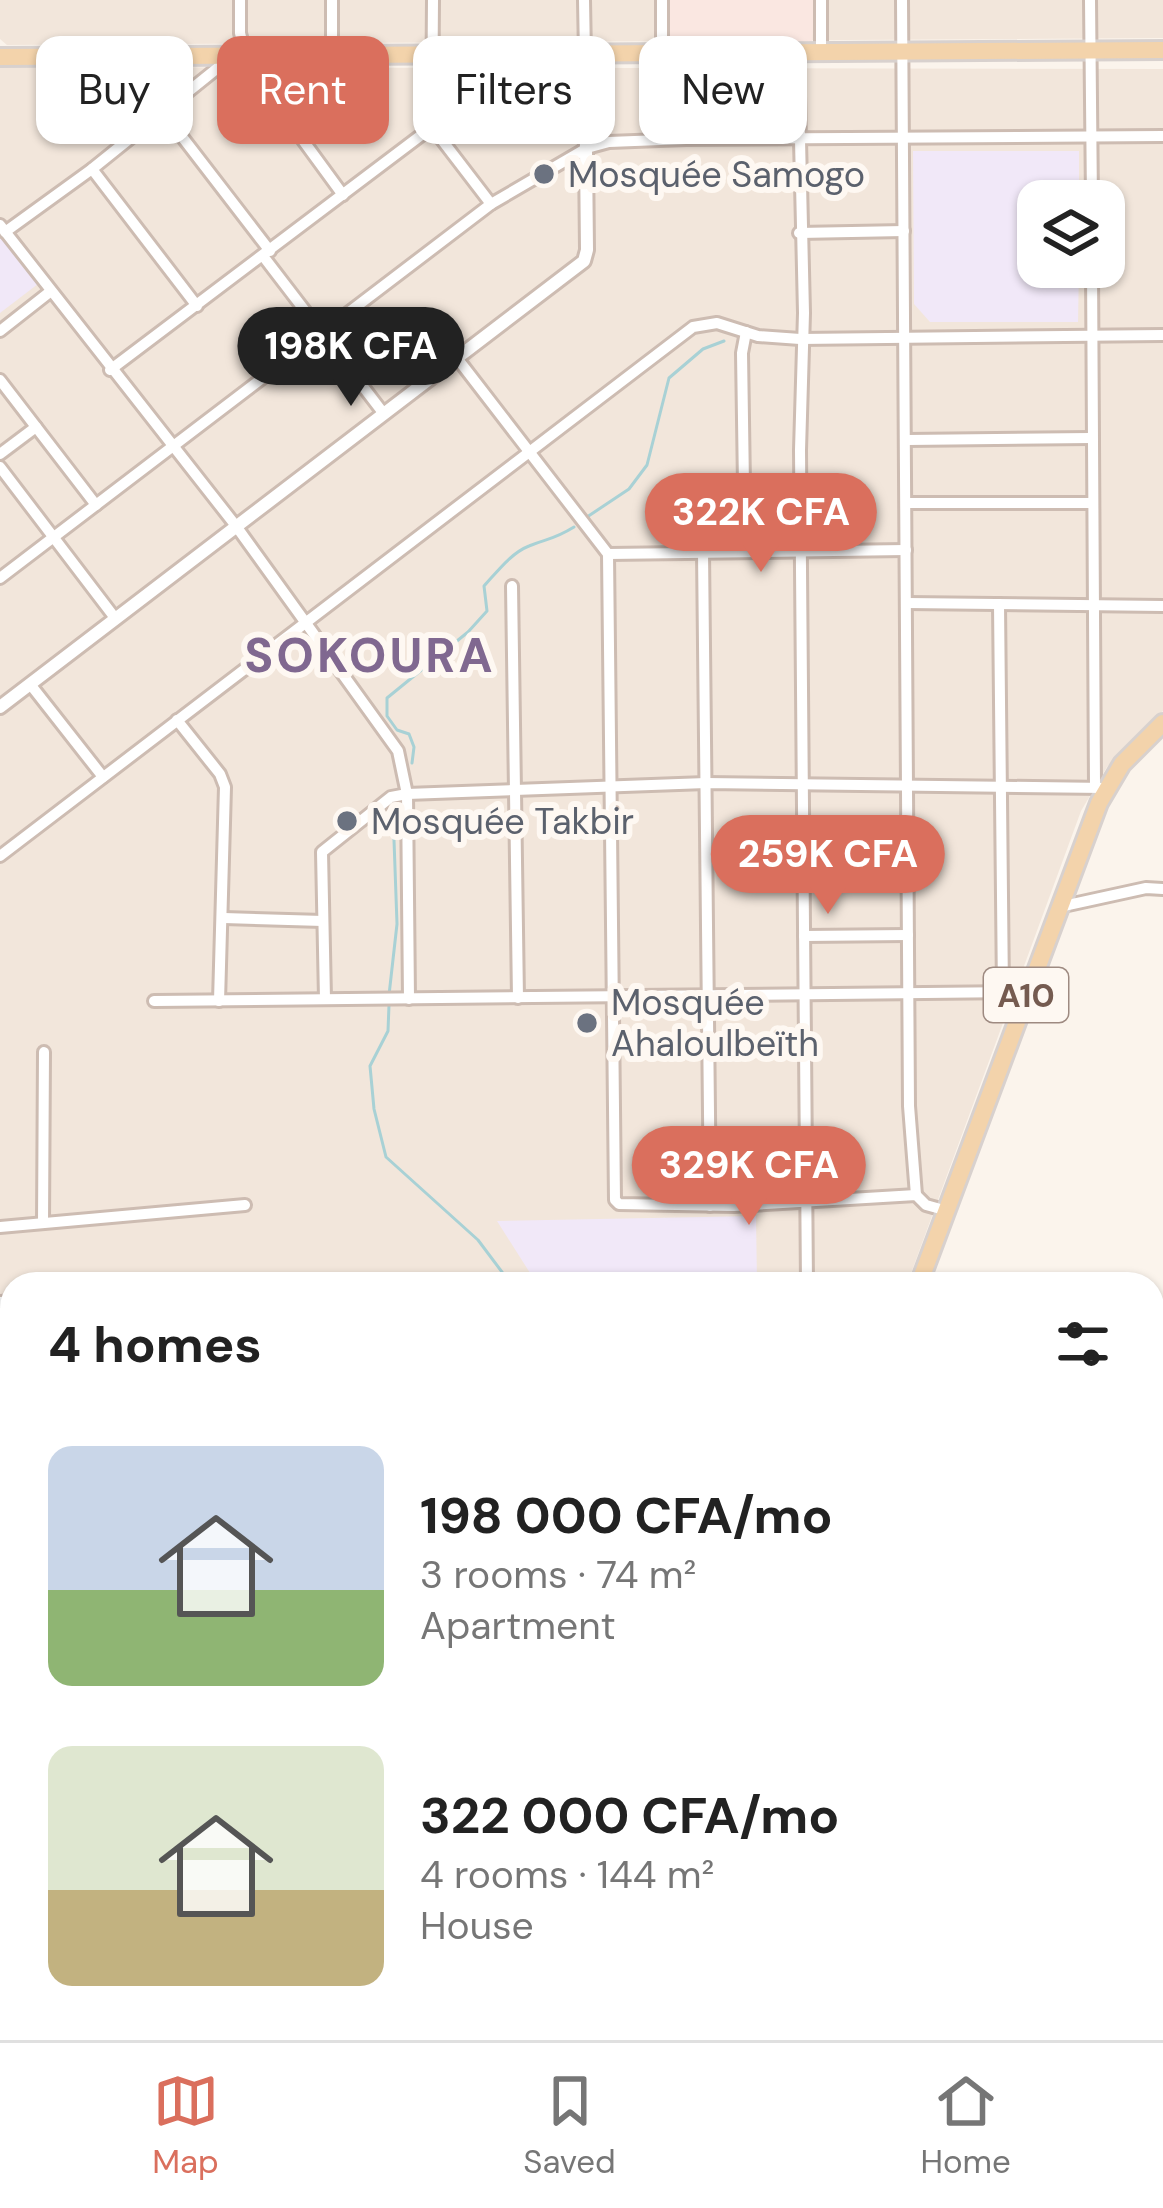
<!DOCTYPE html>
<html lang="en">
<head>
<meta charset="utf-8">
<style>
  :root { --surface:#fff; --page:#f2f2f2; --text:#222; --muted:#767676; --line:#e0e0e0; --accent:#da6f5d }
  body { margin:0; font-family:"DM Sans",sans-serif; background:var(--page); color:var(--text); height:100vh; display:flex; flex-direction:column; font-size:45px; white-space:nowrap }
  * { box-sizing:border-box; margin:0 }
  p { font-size:39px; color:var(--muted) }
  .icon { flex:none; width:66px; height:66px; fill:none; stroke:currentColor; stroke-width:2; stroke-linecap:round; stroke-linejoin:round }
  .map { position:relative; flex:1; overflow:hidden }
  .panel { position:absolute; left:0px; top:1272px; width:1164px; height:768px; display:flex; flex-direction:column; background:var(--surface); border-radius:36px 36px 0 0; box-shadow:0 3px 9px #0004 }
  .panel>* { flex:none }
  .banner { position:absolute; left:36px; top:36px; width:1092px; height:108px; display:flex; gap:24px }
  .buttons { position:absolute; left:1017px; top:180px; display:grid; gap:24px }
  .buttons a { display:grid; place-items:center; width:108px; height:108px; border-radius:24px; background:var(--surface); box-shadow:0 3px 9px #0004; font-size:60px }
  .price { position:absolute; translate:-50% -102px; padding:0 27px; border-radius:42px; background:var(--accent); color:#fff; font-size:39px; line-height:78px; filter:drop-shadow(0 3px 6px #0008) }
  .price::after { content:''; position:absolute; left:50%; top:72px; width:36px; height:27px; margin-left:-18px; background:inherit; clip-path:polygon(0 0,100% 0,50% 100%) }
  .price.on { background:#222; color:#fff }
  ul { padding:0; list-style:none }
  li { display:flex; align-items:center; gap:36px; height:300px; padding:0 48px }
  li span { display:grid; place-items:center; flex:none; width:336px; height:240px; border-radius:24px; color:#555 }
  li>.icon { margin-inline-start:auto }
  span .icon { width:144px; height:144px; fill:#fffc; stroke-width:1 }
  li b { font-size:51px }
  h2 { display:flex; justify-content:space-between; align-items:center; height:144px; padding:0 48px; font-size:51px }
  .pill { padding:0 42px; border-radius:24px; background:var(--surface); box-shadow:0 3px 9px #0004; font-size:42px; line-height:108px }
  .pill.on { background:var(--accent); color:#fff }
  .dock { display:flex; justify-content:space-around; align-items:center; height:168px; border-top:3px solid var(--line); background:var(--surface); font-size:33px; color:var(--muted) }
  .dock a { display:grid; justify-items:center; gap:6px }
  .dock .on { color:var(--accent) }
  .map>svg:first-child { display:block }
  .residential { fill:#f2e6db; fill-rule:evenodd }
  .commercial { fill:#fae7e1 }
  .education { fill:#f1e8f8 }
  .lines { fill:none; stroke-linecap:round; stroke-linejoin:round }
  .stream { stroke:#a8d1d5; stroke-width:3 }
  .minor-casing { stroke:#cdbcb2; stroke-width:16 }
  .tertiary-casing { stroke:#cdbcb2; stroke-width:18 }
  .primary-casing { stroke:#d8d1ce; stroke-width:22 }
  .minor { stroke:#fff; stroke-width:10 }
  .tertiary { stroke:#fff; stroke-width:12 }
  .primary { stroke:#f3d3ab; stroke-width:16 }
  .worship-dot { fill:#6b7280; stroke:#fef8f2; stroke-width:4.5 }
  .labels { text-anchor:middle; stroke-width:12; stroke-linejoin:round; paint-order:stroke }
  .shield { fill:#fef8f2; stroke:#9e8a81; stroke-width:3 }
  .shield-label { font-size:33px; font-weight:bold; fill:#755b50 }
  .worship-label { font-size:36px; fill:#5b616d; stroke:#fef8f2; text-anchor:start }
  .district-label { font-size:48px; font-weight:bold; letter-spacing:3px; fill:#806890; stroke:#fef8f2 }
</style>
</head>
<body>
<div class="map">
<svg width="1163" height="2040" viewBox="0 0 1163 2040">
  <rect width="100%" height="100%" fill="#fbf4ec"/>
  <g class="residential">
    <path d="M0 0H1163V38L7 45 0 39Z"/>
    <path d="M0 67 1163 69V711L1107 767 1081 811 907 1284H12V1646L0 1641ZM1038 201H1104V267H1038Z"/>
    <path d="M0 1647 12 1652V2028H409L402 2040H0Z"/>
  </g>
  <path class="commercial" d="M663 0H815L812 43 663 44Z"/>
  <g class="education">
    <path d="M913 151H1079V201H1038V267H1079L1078 322H930L914 304Z"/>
    <path d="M0 236 38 284 0 313Z"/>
    <path d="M756 1216 757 1283H744L537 1284 497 1221Z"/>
  </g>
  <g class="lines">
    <g class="stream">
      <path d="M587 517 629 489 647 465 669 378 703 349 724 341"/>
      <path d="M412 763 414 747 409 734 397 730 387 716V698L468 632 487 611 484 586C497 572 511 553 529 546 548 538 553 540 574 527"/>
      <path d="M389 995 397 924 393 812"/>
      <path d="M389 1005 388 1031 370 1066 374 1109 386 1157 478 1240 511 1284"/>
      <path d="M794 2028 798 2040"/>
    </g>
    <g class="minor-casing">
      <g id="minor">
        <path d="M240 0V33L248 65 343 195"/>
        <path d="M332 0V56"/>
        <path d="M433 0 432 127 491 204"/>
        <path d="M584 0 585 55"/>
        <path d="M902 0 909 1106 916 1195"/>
        <path d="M1090 0 1092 201"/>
        <path d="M662 53V0"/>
        <path d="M798 53 804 313 800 450 807 1284"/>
        <path d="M821 53V0"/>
        <path d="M163 112 270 251"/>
        <path d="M92 169 197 306"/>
        <path d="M0 225 236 526 398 751 407 794 409 999"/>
        <path d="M5 232 92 169 230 58"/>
        <path d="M799 233 904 231"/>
        <path d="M263 256 384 414"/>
        <path d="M1092 267 1095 787"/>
        <path d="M0 331 51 291"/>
        <path d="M457 358 608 554 615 1200 619 1204 734 1206 916 1195 926 1205 944 1210"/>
        <path d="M110 370 432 127"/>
        <path d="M0 380 96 505"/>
        <path d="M907 440 1091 438"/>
        <path d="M0 454 36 427"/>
        <path d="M0 467 115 618"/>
        <path d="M906 503H1092"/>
        <path d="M703 552 710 1206"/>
        <path d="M745 552 742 353 746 332"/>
        <path d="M608 554 906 550"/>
        <path d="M0 578 491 204 587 148 609 142 686 139 1163 136"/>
        <path d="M512 586 518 998"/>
        <path d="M907 603 1163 606"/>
        <path d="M999 604 1003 993"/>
        <path d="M30 684 103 777"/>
        <path d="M177 720 220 774 225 787 219 1001"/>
        <path d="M0 856 693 327 717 323 758 336 800 339 1163 335"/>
        <path d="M1059 907 1146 888 1163 889"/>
        <path d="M224 918 323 921"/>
        <path d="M804 936 908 935"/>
        <path d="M325 999 322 852 391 797 407 794 706 783 1106 788"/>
        <path d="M154 1001 1027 992"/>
        <path d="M43 1223 44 1052"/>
        <path d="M0 1227 245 1205"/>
        <path d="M212 1284 259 1280"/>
        <path d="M0 1302 12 1301"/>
        <path d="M0 1875 12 1857"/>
        <path d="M0 1890 12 1897"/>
        <path d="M19 2040 26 2028"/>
        <path d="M135 2040 142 2028"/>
        <path d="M198 2040 205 2028"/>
        <path d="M312 2040 319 2028"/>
      </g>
    </g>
    <g class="tertiary-casing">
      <g id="tertiary">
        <path d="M0 707 584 261 587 250 585 55"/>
        <path d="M0 1643 12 1648"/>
      </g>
    </g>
    <g class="primary-casing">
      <g id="primary">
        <path d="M0 57 1163 50"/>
        <path d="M919 1284 1099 803 1122 764 1163 723"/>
        <path d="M411 2040 418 2028"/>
      </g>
    </g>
    <use href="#minor" class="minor"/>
    <use href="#tertiary" class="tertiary"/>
    <use href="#primary" class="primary"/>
  </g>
  <g class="worship-dot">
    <circle cx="544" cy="174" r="12"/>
    <circle cx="347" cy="821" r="12"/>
    <circle cx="587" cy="1023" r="12"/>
  </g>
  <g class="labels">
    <rect class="shield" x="984" y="968" width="84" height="54" rx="9"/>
    <g class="shield-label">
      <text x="1026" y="1007">A10</text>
    </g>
    <g class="worship-label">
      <text x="568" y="187">Mosquée Samogo</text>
      <text x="371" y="834">Mosquée Takbir</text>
      <text x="611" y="1015">Mosquée<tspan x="611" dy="41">Ahaloulbeïth</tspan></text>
    </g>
    <g class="district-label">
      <text x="370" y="672">SOKOURA</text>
    </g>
  </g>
</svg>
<div class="buttons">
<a><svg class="icon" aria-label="layers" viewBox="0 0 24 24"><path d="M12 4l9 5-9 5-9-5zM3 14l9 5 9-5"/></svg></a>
</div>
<b class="price on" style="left:351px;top:409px">198K CFA</b>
<b class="price" style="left:761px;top:575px">322K CFA</b>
<b class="price" style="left:828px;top:917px">259K CFA</b>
<b class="price" style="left:749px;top:1228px">329K CFA</b>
<div class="banner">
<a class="pill">Buy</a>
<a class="pill on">Rent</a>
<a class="pill">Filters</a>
<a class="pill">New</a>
</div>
<section class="panel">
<h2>4 homes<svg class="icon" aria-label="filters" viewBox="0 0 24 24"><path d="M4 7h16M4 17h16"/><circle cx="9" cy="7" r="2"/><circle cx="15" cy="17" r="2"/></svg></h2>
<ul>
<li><span style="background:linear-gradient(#c9d6e8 60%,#8fb573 0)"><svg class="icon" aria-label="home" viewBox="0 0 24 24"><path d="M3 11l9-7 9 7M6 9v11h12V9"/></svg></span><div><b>198 000 CFA/mo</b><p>3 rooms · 74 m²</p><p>Apartment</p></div></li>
<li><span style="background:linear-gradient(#dfe7d0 60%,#c2b280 0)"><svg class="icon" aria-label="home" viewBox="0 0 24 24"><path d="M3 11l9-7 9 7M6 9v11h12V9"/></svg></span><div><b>322 000 CFA/mo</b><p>4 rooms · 144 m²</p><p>House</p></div></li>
</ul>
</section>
</div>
<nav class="dock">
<a class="on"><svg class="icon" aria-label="map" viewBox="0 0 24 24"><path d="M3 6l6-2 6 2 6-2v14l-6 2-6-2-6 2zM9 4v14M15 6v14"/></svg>Map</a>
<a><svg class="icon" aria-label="saved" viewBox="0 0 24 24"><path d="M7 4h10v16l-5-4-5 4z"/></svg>Saved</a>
<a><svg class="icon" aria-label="home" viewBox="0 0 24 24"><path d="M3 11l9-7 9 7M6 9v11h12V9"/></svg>Home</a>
</nav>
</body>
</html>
